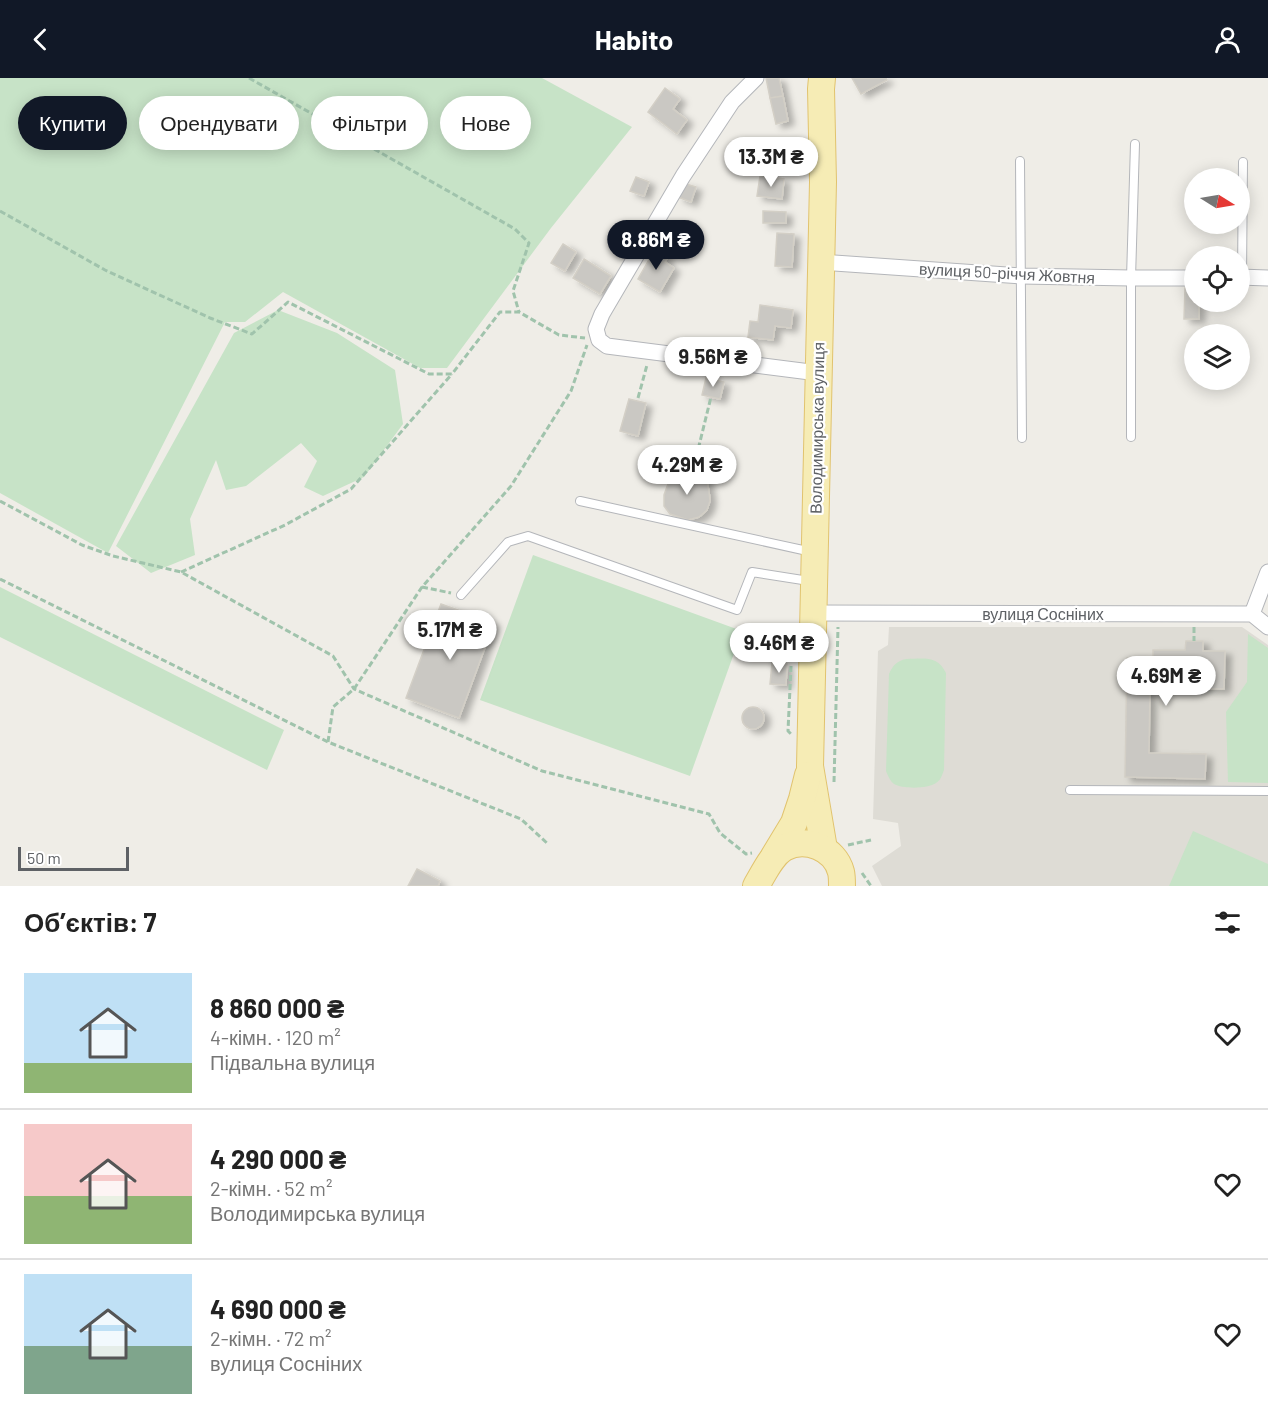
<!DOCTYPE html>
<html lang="uk">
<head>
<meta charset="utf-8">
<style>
  :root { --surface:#fff; --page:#f6f6f6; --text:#222; --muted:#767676; --line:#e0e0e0; --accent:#111827 }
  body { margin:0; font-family:Barlow,sans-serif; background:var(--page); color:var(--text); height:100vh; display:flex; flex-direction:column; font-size:22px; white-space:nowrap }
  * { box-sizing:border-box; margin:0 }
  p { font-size:20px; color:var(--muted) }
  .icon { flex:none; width:33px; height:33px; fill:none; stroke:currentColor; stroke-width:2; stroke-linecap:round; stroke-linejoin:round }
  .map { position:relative; height:808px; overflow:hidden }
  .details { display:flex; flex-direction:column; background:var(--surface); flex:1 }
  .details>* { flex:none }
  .banner { position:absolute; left:18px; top:18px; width:600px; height:54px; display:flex; gap:12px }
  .needle { width:39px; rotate:101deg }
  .tools { position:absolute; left:1184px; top:90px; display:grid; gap:12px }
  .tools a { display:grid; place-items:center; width:66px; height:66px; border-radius:50%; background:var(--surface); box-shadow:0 3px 15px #0003; font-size:30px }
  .scale { position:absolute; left:18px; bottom:15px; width:111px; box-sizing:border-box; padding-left:6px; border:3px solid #5e6165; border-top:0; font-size:16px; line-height:21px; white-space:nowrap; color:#5e6165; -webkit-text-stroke:4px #fff; paint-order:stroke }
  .price { position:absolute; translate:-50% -51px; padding:0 14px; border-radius:21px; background:#fff; color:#222; font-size:20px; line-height:39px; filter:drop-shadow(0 2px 3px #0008) }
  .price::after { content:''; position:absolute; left:50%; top:36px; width:18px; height:14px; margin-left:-9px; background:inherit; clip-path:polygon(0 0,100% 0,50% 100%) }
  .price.on { background:var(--accent); color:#fff }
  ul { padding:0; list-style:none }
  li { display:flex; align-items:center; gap:18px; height:150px; padding:0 24px }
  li+li { border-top:2px solid var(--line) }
  li span { display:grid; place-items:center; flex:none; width:168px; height:120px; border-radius:0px; color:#555 }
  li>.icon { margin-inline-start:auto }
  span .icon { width:72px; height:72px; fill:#fffc; stroke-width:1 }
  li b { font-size:26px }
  h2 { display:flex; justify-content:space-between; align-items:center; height:72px; padding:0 24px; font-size:26px }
  .tag { padding:0 21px; border-radius:27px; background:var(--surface); box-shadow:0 3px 15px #0003; font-size:21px; line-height:54px }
  .tag.on { background:var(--accent); color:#fff }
  header { display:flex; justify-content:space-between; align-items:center; height:78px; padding:0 24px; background:var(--accent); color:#fff; font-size:27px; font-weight:700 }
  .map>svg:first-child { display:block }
  .education { fill:#dedcd5 }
  .green { fill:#c7e3c7 }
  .building { fill:#cac8c3; stroke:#d3cfc6; stroke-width:1.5; filter:url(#shadow) }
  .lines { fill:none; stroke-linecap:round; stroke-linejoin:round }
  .service-casing { stroke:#b4b6ba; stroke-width:10 }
  .minor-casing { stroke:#b4b6ba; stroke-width:17 }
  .primary-casing { stroke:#e1c36e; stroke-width:28 }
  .path { stroke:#a0c3ac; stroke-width:3; stroke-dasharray:6 3; stroke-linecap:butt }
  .service { stroke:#fff; stroke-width:8 }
  .minor { stroke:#fff; stroke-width:15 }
  .primary { stroke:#f6ecb5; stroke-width:26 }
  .labels { text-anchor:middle; stroke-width:4.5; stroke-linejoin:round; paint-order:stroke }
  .street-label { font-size:16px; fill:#5e6165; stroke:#fff }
</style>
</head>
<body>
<header><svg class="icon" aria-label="back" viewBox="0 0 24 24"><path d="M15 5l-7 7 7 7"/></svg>Habito<svg class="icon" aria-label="person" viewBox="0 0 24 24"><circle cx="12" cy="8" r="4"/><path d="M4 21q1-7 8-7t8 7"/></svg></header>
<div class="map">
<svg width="1268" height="808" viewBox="0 0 1268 808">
  <defs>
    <filter id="shadow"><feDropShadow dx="6" dy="4" stdDeviation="3" flood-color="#0004"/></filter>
  </defs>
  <rect width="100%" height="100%" fill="#efede7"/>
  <path class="education" d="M889 549H1242L1268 567V808H882L872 788 901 768 898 745 873 741 878 573 888 567Z"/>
  <g class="green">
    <path d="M0 0H542L632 49 551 150 447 290H420L283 214 245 244H225L108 475 0 415Z"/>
    <path d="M278 232 337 255 395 292 403 346 364 399 323 418 304 409 317 383 301 365 246 408 226 412 216 382 190 441 195 477 151 495 116 468 234 255Z"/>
    <path d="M533 477 742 553 690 698 480 622Z"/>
    <path d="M0 509 284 652 267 692 0 559Z"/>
    <path d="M1248 556 1268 570V705L1228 704 1226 634 1247 604Z"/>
    <path d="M906 581C924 581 937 577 946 595L944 692C942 697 941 702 936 705 928 711 902 711 894 706 890 703 888 698 886 693L889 596C893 587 897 583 906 581Z"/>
    <path d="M1193 753 1268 786V808H1169Z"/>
  </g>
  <g class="building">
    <path d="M766 0H779L783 18 770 20Z"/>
    <path d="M852 0H886L887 2 861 16Z"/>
    <path d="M665 10 680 21 673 31 687 42 677 56 648 34Z"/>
    <path d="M783 18 788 43 776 46 770 20Z"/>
    <path d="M770 63H797L796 75 770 74Z"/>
    <path d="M760 98 784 101 782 121 757 118Z"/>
    <path d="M636 99 649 104 644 118 630 113Z"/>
    <path d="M683 105 696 109 691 124 678 119Z"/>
    <path d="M763 133 786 134V145H763Z"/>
    <path d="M777 155 794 156 792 189 775 188Z"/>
    <path d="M563 166 576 174 565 193 551 185Z"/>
    <path d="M655 171 668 179 665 184 674 190 660 214 638 201Z"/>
    <path d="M584 181 611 198 600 216 573 200Z"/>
    <path d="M1185 210H1194V224H1199V241H1184Z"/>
    <path d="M760 227 793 232 791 250 775 248 773 262 748 259 750 243 758 244Z"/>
    <path d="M706 300 724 304 720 321 702 317Z"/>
    <path d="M629 321 646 325 638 358 620 353Z"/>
    <path d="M688 393H697L702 396 707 404 709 413 710 423 707 432 699 439 688 442 670 436 664 428V417L668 406 680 395Z"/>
    <path d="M441 526 494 545 459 640 406 620Z"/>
    <path d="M1186 563H1203V573H1225L1224 611 1150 610 1149 675 1206 676 1205 701 1125 699 1127 580 1153 581V572H1185Z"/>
    <path d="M772 585 787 586 786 607 770 606Z"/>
    <circle cx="753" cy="640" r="11"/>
    <path d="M417 791 440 803 438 808H408Z"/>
  </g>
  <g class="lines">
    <g class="service-casing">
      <g id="service">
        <path d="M1020 83 1022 360"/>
        <path d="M1242 199 1243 84"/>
        <path d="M1131 359V200L1135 66"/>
        <path d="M580 423 812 474"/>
        <path d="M461 517 508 464 528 458 737 532 752 494 809 503"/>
        <path d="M1070 712 1268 713"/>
      </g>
    </g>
    <g class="minor-casing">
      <g id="minor">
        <path d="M756 0 732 24 683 98 602 236 596 251 599 262 607 268 818 295"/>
        <path d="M820 184 1021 198 1131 200H1194"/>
        <path d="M1239 199 1268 200"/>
        <path d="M813 535 1252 536 1268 549"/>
        <path d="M1252 536 1268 494"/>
      </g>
    </g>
    <g class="primary-casing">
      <g id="primary">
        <path d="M822 0 821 11 823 104 810 688 824 771"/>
        <path d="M774 778 794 745 802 721 808 697"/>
        <path d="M756 808C764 795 771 778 784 770 805 758 835 770 841 794 842 798 842 804 842 808"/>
      </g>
    </g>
    <g class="path">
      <path d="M249 0 515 151 529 165 513 213 519 234"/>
      <path d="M0 133 105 192 210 240 252 256 288 224 429 296H452L500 234H519L559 257 585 260"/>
      <path d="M715 302 717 295"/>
      <path d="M638 320 647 287"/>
      <path d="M694 388 711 319"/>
      <path d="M0 423 82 467 113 478 181 494 333 578 354 611 542 693 709 736 720 755 746 776 752 775"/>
      <path d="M181 494 285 447 351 411 452 296"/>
      <path d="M0 501 328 664 521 741 548 766"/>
      <path d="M422 509 451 515"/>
      <path d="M1194 549V563"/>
      <path d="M791 588 788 653 792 657"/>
      <path d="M328 664 333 629 354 611 422 509 511 408 571 313 587 267"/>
      <path d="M834 704 838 549"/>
      <path d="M848 767 871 762"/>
      <path d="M862 795 871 808"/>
    </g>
    <use href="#service" class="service"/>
    <use href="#minor" class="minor"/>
    <use href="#primary" class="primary"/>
  </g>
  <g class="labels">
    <g class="street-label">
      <text transform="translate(1007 195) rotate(3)" y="6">вулиця 50-річчя Жовтня</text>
      <text transform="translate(817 350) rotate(-89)" y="6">Володимирська вулиця</text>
      <text x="1043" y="542">вулиця Сосніних</text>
    </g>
  </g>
</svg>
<div class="tools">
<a><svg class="needle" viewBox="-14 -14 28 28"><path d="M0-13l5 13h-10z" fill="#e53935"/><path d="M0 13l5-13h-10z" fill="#767676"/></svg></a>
<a><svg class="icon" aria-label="locate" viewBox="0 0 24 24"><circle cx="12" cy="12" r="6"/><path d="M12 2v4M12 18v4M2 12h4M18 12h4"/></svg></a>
<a><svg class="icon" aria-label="layers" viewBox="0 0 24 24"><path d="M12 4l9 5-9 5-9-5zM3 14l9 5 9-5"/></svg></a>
</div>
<div class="scale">50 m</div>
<b class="price" style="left:771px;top:110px">13.3M ₴</b>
<b class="price on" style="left:656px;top:193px">8.86M ₴</b>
<b class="price" style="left:713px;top:310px">9.56M ₴</b>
<b class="price" style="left:687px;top:418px">4.29M ₴</b>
<b class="price" style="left:450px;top:583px">5.17M ₴</b>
<b class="price" style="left:779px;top:596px">9.46M ₴</b>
<b class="price" style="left:1166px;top:629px">4.69M ₴</b>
<div class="banner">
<a class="tag on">Купити</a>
<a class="tag">Орендувати</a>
<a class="tag">Фільтри</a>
<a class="tag">Нове</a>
</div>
</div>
<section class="details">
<h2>Об’єктів: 7<svg class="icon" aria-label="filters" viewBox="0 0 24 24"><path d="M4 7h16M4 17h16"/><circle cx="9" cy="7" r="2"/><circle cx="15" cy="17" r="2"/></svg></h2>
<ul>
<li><span style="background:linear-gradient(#bfe0f5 75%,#8fb573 0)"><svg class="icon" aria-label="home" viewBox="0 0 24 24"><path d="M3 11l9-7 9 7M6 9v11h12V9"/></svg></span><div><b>8 860 000 ₴</b><p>4-кімн. · 120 m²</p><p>Підвальна вулиця</p></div><svg class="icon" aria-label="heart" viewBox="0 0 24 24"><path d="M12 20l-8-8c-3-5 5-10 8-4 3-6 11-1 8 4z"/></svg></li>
<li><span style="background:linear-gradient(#f6c9c9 60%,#8fb573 0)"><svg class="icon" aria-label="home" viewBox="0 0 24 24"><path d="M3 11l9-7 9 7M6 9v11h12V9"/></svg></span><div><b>4 290 000 ₴</b><p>2-кімн. · 52 m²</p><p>Володимирська вулиця</p></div><svg class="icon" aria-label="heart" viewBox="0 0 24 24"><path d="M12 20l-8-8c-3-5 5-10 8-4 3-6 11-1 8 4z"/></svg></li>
<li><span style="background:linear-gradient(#bfe0f5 60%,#7fa58c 0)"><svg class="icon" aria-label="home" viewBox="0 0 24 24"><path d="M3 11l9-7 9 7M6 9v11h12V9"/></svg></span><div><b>4 690 000 ₴</b><p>2-кімн. · 72 m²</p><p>вулиця Сосніних</p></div><svg class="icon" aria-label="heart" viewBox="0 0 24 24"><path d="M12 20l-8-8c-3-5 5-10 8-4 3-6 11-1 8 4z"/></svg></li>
</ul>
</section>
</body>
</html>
